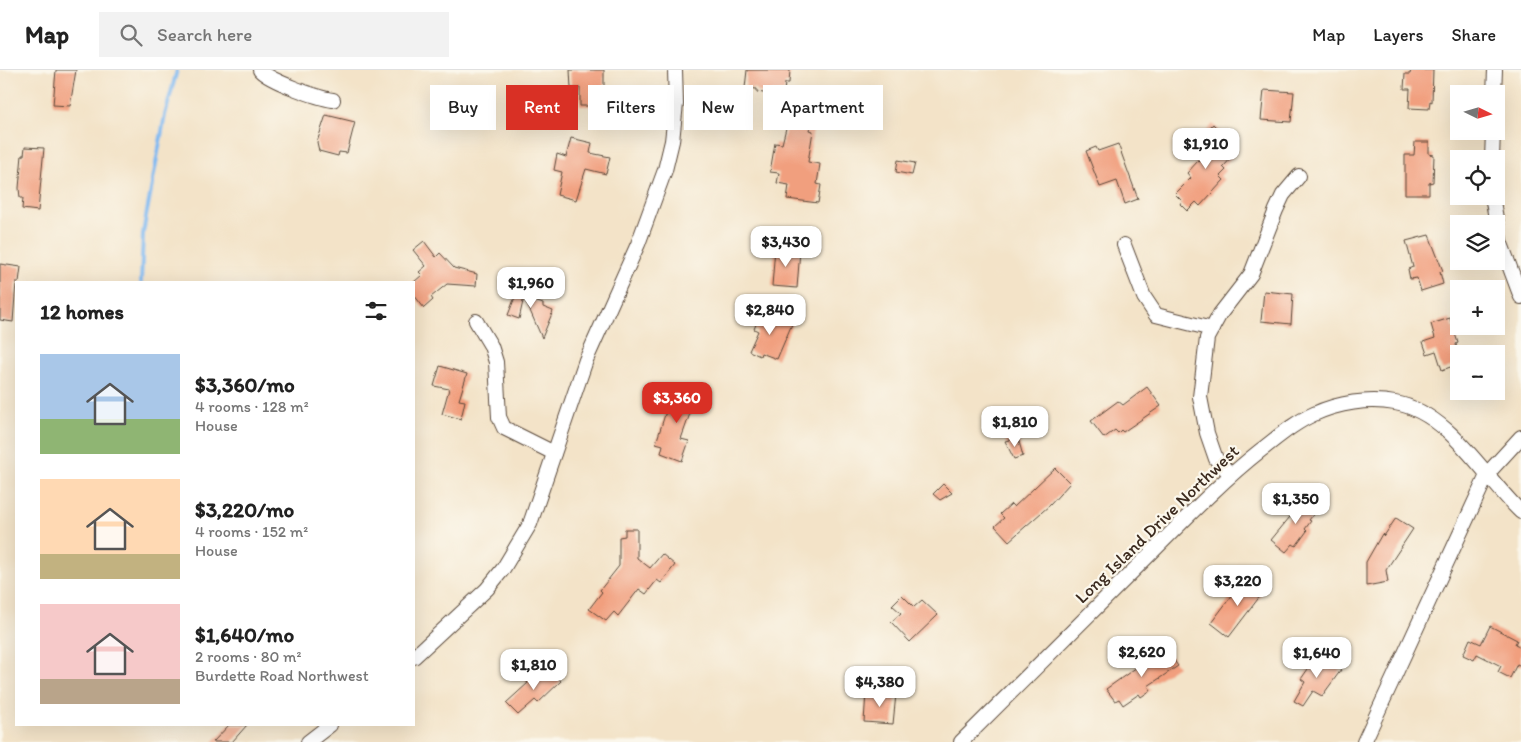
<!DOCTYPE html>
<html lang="en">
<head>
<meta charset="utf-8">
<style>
  :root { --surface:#fff; --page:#f2f2f2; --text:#222; --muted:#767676; --line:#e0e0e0; --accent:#d93025 }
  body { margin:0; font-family:Itim,sans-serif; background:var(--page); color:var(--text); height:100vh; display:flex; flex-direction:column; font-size:19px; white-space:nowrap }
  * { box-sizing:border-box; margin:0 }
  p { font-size:16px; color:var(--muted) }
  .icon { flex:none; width:28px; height:28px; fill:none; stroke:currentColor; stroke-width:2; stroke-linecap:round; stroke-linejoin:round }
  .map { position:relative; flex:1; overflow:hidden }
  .sheet { position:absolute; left:15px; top:211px; width:400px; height:445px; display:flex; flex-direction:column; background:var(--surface); border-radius:0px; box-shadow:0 5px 20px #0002 }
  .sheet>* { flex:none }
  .top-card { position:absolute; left:430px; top:15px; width:475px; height:45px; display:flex; gap:10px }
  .needle { width:32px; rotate:95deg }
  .controls { position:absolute; left:1450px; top:15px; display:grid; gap:10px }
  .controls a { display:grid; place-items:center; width:55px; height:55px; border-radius:0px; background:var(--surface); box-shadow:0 5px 20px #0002; font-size:25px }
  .price { position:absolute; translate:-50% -42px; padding:0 11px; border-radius:10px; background:#fff; color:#222; font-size:16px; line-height:32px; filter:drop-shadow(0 1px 2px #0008) }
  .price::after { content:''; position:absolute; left:50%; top:30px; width:15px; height:11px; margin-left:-8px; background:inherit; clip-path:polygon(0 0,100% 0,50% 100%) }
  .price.active { background:var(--accent); color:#fff }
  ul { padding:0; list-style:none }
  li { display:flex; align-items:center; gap:15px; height:125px; padding:0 25px }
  li span { display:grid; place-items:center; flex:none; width:140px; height:100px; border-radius:0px; color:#555 }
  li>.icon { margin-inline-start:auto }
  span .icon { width:60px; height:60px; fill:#fffc; stroke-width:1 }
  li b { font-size:21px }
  h2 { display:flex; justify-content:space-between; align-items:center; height:60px; padding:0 25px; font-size:21px }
  .tag { padding:0 18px; border-radius:0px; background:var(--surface); box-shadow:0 5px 20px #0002; font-size:18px; line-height:45px }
  .tag.active { background:var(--accent); color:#fff }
  header { display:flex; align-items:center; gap:30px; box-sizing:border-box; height:70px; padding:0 25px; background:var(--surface); border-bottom:1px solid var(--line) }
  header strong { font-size:24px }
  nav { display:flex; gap:28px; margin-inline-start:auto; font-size:18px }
  .search { width:350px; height:45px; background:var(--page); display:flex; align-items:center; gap:12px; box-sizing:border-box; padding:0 18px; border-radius:0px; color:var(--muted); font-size:19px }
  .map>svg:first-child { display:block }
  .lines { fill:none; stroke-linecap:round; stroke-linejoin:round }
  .stream { stroke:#80baf1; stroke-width:4 }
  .building { fill:#f19f7e }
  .minor-casing { stroke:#574638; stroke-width:16 }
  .minor { stroke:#fff; stroke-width:14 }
  .labels { text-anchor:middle; stroke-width:4.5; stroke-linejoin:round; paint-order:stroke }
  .street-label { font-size:18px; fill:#3b2a1e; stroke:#fbf7ec }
</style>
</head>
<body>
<header>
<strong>Map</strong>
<div class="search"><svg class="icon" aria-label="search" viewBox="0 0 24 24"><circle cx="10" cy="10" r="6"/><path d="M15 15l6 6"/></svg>Search here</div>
<nav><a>Map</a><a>Layers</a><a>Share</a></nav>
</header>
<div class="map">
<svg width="1521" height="672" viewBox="0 0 1521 672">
  <rect width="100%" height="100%" fill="#fbf7ec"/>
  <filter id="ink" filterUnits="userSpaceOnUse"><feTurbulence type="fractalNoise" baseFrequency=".02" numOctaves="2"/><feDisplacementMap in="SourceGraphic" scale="10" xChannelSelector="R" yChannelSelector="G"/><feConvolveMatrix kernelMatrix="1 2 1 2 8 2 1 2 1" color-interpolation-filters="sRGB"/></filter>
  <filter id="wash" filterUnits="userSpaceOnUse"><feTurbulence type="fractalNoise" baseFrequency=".0096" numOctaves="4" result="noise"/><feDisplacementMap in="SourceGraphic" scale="20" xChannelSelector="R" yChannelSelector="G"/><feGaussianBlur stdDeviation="1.12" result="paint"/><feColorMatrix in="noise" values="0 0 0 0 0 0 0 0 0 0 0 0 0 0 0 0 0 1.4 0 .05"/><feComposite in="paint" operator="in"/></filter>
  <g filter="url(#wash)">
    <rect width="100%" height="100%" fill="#f3e3c8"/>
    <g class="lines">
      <path class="stream" d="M141 212 143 163 165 45 177 0"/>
    </g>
    <g id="blocks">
      <g class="building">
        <path d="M56 0H76L70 36 53 35Z"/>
        <path d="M570 0H604V26H601V36H580V18H571Z"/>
        <path d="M747 0H790L789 13H785L784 22 771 21 770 24 757 22V19L745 18Z"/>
        <path d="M1411 0H1433L1432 32 1430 31 1429 39 1409 38 1410 19H1404L1405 4H1410Z"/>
        <path d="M1264 20 1294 22 1291 52 1261 50Z"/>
        <path d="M326 45 355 52 347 83 339 82 338 86 319 81 317 72Z"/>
        <path d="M788 50 807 54 810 56 809 60 813 61 808 92 820 94 817 114 821 115 818 133 787 129 789 115 777 113 779 103 770 102 775 73 782 74Z"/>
        <path d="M1213 54 1224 65 1220 70 1235 84 1223 97 1226 100 1220 106 1224 110 1200 136 1196 132 1187 141 1180 134 1182 131 1175 124 1191 108 1187 103 1209 79 1199 69Z"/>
        <path d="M571 68 592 73 590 83 610 87 606 104 586 99 576 130 557 125 562 102 554 100 557 84 566 87Z"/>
        <path d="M1415 72H1429V84L1434 85 1433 112 1429 113V124H1405V85H1414Z"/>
        <path d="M1118 74 1138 129 1125 134 1117 111 1100 117 1086 81 1096 77 1098 81Z"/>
        <path d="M25 77 44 78 38 141 22 139 23 128H20L19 118 22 85H24Z"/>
        <path d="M898 90 915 93 912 105 896 102Z"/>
        <path d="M1429 165 1443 201 1440 202 1443 214 1421 221 1417 208 1410 209 1408 199 1413 197 1406 171Z"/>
        <path d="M424 171 436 187 440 183 454 198 477 204 476 216 447 214 431 227 433 230 424 238 414 225V212L422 205 419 202 426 196 413 180Z"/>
        <path d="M775 178 800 180 797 218 772 216Z"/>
        <path d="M0 194 21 197 19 212H16L13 252 0 250Z"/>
        <path d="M522 209 528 211 524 227 543 234V237L553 241 542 268 524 227 519 249 508 245Z"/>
        <path d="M1264 221 1293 224 1291 254 1261 251Z"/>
        <path d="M762 241 792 254 777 289 761 283 760 286 749 281 758 261 754 259Z"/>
        <path d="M1450 248 1458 273 1456 274 1459 294 1442 300 1436 281 1427 284 1423 272 1435 268 1431 254Z"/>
        <path d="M440 296 467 304 459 330 465 331 461 349 442 344 449 319 434 316Z"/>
        <path d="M681 317 701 324 697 336 693 335 681 369 689 371 682 391 661 383 663 375 656 373 668 335 674 337Z"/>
        <path d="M1147 317 1161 336 1123 362 1121 360 1118 363 1115 360 1104 368 1091 351 1118 331 1123 335Z"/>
        <path d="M1018 368 1023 386 1014 389 1005 371Z"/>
        <path d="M1055 398 1070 413 1050 435 1009 471 995 456 1004 448 1000 444 1011 434 1014 437Z"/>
        <path d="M943 414 952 423 940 430 933 424Z"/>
        <path d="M1308 425 1321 435 1309 450 1311 451 1305 459 1307 461 1296 476 1293 474 1286 482 1271 470Z"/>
        <path d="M1396 448 1413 459 1386 500 1388 512 1366 516V492L1382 464 1384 466Z"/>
        <path d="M625 459H637V488L650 498 662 484 675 495 661 513 657 510 646 524 639 519 618 546 614 542 606 551 589 539 602 522 600 520 619 496V467L625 466Z"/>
        <path d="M1246 507 1264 521 1229 567 1211 553Z"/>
        <path d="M902 525 914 537 922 530 938 545 910 572 891 552 901 543 892 535Z"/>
        <path d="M1490 556 1517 570 1515 574 1521 577V596L1517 594 1510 608 1498 602 1501 596 1477 584 1474 590 1463 585 1470 569 1481 574Z"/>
        <path d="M1167 581 1178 596 1148 616 1151 620 1141 627 1139 624 1123 635 1119 629 1115 631 1106 619 1154 585 1156 589Z"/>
        <path d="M1317 586 1323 590 1325 588 1341 600 1322 626 1313 621 1303 636 1294 631 1305 612 1301 609Z"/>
        <path d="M549 599 561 611 538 633 535 630 518 645 506 633 528 613 525 610 534 603 538 608Z"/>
        <path d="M866 622 896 624 893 654 864 652Z"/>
        <path d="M229 655H247L232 672H213Z"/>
      </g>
    </g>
  </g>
  <g filter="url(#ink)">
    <use href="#blocks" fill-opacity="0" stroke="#574638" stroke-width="1"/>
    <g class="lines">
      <g class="minor-casing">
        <g id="minor">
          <path d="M260 0C270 11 318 28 333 30"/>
          <path d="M1494 24 1495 0"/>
          <path d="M1492 89 1493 61"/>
          <path d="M1492 126 1500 171 1521 227"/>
          <path d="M1124 175 1144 227 1156 245 1212 259"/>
          <path d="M476 251 491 276 496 292 499 347 504 358 554 383"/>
          <path d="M1231 405 1216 389 1207 363 1200 327 1207 268 1220 244 1251 204 1276 140 1283 125 1299 106"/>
          <path d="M414 587 487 519 503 499 530 454 586 290 638 174 665 100 672 71 676 34 675 0"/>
          <path d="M308 672 330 655"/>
          <path d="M961 672C1026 607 1091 542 1156 478 1190 444 1223 410 1261 380 1278 367 1294 353 1314 344 1338 333 1368 328 1395 333 1449 342 1484 407 1521 442"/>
          <path d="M1364 672 1488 403 1521 367"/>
        </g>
      </g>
      <use href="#minor" class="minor"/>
    </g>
  </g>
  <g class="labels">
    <g class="street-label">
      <text transform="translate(1157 454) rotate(-44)" y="6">Long Island Drive Northwest</text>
    </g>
  </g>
</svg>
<div class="controls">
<a><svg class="needle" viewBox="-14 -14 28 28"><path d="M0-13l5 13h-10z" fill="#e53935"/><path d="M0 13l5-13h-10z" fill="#767676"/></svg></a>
<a><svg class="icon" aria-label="locate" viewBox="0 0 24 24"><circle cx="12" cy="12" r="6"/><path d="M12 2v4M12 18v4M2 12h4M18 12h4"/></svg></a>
<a><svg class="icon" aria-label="layers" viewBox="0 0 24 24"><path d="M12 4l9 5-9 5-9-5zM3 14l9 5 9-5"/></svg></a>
<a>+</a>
<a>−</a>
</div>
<b class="price" style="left:1206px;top:100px">$1,910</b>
<b class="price" style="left:786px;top:198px">$3,430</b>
<b class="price" style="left:531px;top:239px">$1,960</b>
<b class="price" style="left:770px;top:266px">$2,840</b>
<b class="price active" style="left:677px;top:354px">$3,360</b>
<b class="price" style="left:1015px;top:378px">$1,810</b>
<b class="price" style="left:1296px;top:455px">$1,350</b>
<b class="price" style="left:1238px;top:537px">$3,220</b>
<b class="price" style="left:1142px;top:608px">$2,620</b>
<b class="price" style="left:1317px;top:609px">$1,640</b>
<b class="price" style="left:534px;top:621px">$1,810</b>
<b class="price" style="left:880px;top:638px">$4,380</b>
<div class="top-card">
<a class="tag">Buy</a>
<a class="tag active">Rent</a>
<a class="tag">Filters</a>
<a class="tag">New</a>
<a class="tag">Apartment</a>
</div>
<section class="sheet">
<h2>12 homes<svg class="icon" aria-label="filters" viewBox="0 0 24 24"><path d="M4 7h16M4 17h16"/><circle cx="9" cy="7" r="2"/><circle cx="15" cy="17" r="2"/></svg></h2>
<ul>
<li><span style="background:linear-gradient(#a9c7e8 65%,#8fb573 0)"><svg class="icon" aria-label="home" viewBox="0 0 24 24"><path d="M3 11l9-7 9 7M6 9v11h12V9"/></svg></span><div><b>$3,360/mo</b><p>4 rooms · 128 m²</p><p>House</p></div></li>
<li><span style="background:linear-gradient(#ffd9b3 75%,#c2b280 0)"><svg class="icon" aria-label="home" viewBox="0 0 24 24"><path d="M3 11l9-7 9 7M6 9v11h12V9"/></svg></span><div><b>$3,220/mo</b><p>4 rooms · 152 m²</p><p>House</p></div></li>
<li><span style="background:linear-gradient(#f6c9c9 75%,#b9a48a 0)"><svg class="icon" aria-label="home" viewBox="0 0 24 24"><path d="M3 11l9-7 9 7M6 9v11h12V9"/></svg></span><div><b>$1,640/mo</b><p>2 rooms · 80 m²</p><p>Burdette Road Northwest</p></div></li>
</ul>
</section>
</div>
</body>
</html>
